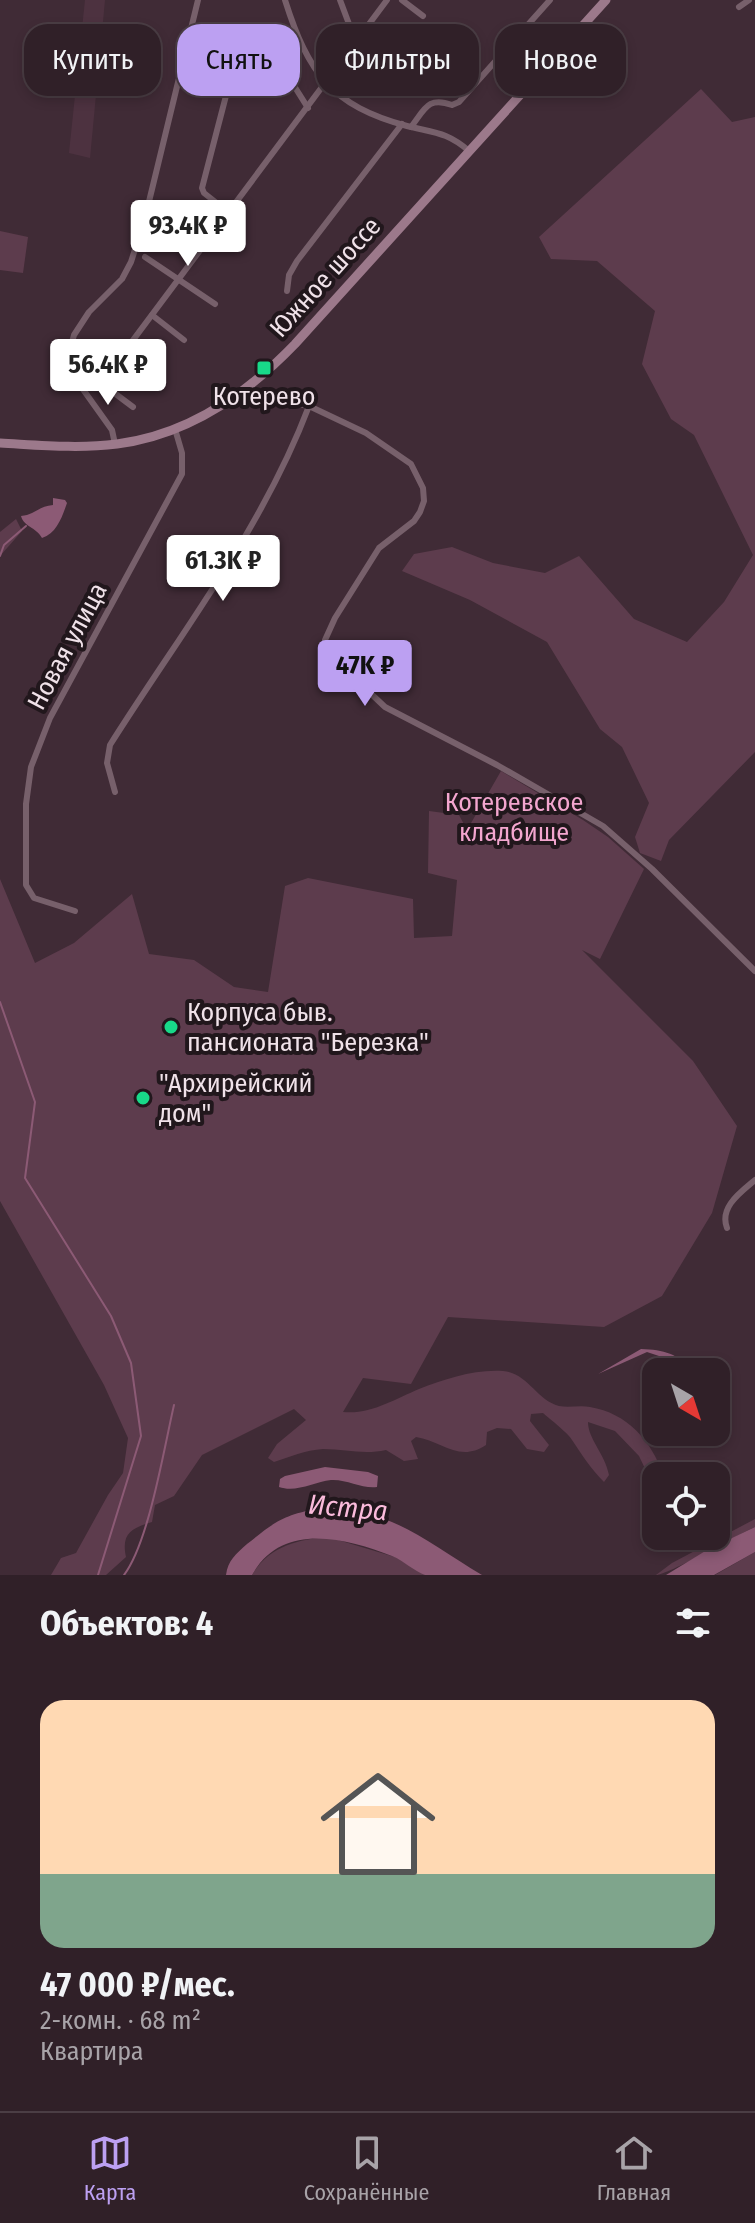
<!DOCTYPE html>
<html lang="ru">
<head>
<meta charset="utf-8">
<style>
  :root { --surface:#302028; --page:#3c2d34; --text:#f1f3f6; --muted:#a8a3a8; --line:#4b3e45; --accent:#bca0f2 }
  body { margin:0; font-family:"Fira Sans Condensed",sans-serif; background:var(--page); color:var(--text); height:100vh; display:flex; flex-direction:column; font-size:30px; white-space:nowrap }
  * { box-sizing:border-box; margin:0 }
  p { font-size:26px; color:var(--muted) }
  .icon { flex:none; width:44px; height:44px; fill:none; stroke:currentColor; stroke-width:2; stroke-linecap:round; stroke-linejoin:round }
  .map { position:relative; height:1575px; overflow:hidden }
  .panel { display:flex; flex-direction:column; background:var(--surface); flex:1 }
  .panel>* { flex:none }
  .top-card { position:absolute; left:24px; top:24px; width:708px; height:72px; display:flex; gap:16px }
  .needle { width:52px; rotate:141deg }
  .controls { position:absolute; left:642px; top:1358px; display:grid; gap:16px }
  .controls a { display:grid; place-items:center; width:88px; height:88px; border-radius:16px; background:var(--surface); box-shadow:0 4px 12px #0003,0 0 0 2px var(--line); font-size:40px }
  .price { position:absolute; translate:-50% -68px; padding:0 18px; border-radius:8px; background:#fff; color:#222; font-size:26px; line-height:52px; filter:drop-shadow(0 2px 4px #0008) }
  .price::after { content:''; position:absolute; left:50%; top:48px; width:24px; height:18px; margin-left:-12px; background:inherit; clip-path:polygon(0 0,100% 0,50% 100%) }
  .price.on { background:var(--accent); color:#111 }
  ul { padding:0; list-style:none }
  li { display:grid; align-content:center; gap:16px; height:424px; padding:0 40px }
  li+li { border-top:2px solid var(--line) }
  li span { display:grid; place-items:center; height:248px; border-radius:24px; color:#555 }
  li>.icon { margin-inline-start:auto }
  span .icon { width:144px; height:144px; fill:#fffc; stroke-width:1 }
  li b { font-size:34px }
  h2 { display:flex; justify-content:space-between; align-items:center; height:96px; padding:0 40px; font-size:34px }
  .pill { padding:0 28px; border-radius:24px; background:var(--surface); box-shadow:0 4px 12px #0003,0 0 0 2px var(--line); font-size:28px; line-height:72px }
  .pill.on { background:var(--accent); color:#111 }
  .menu { display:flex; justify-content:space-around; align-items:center; height:112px; border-top:2px solid var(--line); background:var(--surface); font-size:22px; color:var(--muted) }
  .menu a { display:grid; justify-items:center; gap:4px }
  .menu .on { color:var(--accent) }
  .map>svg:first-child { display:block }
  .built { fill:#4d3240 }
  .green { fill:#5d3c4d }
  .water { fill:#8c5a75 }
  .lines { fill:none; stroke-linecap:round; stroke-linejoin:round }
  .stream { stroke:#8c5a75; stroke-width:2 }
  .street { stroke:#77606b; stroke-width:6 }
  .secondary { stroke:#9c798b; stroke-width:9 }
  .poi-dot { fill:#18d989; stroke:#21171c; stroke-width:3 }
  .labels { text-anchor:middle; stroke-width:8; stroke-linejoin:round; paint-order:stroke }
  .street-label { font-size:26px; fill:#f0e2e9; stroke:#21171c }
  .poi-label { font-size:26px; fill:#f0e2e9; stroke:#21171c; text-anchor:start }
  .park-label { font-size:26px; fill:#f3a6cf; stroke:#21171c }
  .water-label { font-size:28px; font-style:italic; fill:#fabbdb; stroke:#21171c }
</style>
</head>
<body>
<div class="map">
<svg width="755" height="1575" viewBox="0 0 755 1575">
  <rect width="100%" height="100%" fill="#402b36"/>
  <path class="built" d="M85 0H105L90 158 69 153Z"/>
  <g class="green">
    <path d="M701 89 732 122 755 117V752L669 840 661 861 640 853 635 837 649 803 622 747 600 729 547 642 470 600 402 571 414 554 452 547 493 563 545 573 579 556 634 619 687 642 724 602 753 555 694 435 671 419 642 364 655 311 597 261 551 259 539 237Z"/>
    <path d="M0 231 28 237 23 273 0 270Z"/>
    <path d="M16 519 22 531 0 556V532Z"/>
    <path d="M501 771 583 820 608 837 644 869 600 959 582 950 693 1061 737 1126 712 1213 662 1296 604 1327 448 1317 411 1384 363 1378 343 1412C370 1415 395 1399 419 1389 445 1379 475 1369 503 1371 528 1373 536 1400 559 1406 569 1408 580 1405 590 1407 627 1413 652 1441 663 1475L656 1476V1480L650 1479 639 1456 615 1431 588 1422C588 1439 605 1454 609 1475L604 1482C591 1469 582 1455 572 1440 569 1434 550 1419 543 1413L531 1414 530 1421 549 1445 544 1452 527 1449 511 1429 497 1428 487 1432 486 1445C459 1463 442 1441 416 1437L411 1441 418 1459 404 1461 386 1450C363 1455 346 1449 323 1449 305 1450 290 1457 274 1462L268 1458 277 1444 306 1420 294 1409 202 1455 174 1496 155 1505 152 1522C131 1528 121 1534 126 1557L106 1575H51L61 1558 76 1553 108 1495 123 1473 128 1438 104 1385 0 1201V879L35 963 74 943 132 894 149 954 194 960 234 987 268 992 285 886 308 878 413 899 414 938 452 936 457 880 428 873 429 811 459 815 467 830Z"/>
    <path d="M755 1519V1527C737 1535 668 1575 656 1575L672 1563Z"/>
    <path d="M328 1537 395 1557 426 1575H252C268 1547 298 1539 328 1537Z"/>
    <path d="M755 1552V1575H714H715Z"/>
  </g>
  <g class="water">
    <path d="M53 498 65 500 67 503C62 517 57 533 42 538 36 527 24 527 21 516 34 515 39 506 53 505Z"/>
    <path d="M641 1349C664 1350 678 1353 693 1372H677L665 1358 647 1352 598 1374Z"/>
    <path d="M325 1467 368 1472 378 1476 377 1487C362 1489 347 1479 331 1480 314 1482 296 1493 279 1487L280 1479 285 1476Z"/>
    <path d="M321 1508C388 1506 428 1543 482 1575 467 1575 439 1575 425 1575 414 1571 404 1561 392 1556 346 1538 282 1521 252 1575H226C228 1560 236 1554 247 1544 276 1521 283 1515 321 1508Z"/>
    <path d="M755 1527V1552L714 1575H666L707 1550Z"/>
  </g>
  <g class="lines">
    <g class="stream">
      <path d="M0 556 4 545 26 526"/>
      <path d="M0 1002 35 1102 25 1178 111 1316 131 1363 141 1436 98 1575"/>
      <path d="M124 1575C149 1542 164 1448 174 1405"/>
    </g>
    <g class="street">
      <path d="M285 0C308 73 332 106 407 126 435 133 447 132 469 151"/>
      <path d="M340 0 349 24 359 39"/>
      <path d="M402 0 423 16"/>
      <path d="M739 7 749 0"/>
      <path d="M196 48 228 57 234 65 202 188 204 193 228 212"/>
      <path d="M233 61 269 46 308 108"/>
      <path d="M411 127C425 109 428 96 452 105L459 102 550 0"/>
      <path d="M145 257 215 304"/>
      <path d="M287 291 289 275 297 261 402 124"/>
      <path d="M152 315 184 340"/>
      <path d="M126 349 158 373"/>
      <path d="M249 387 265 398 309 406 366 433 411 464 423 488 424 501 420 512 414 521 379 548 335 618 325 640 329 654 385 707 497 765 603 826 652 869 755 971"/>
      <path d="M133 407 101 383 387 0"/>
      <path d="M115 444 112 430 72 374 71 346 74 335 89 312 122 279 131 262 145 218 198 0"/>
      <path d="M115 792 107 763 110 745C180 634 262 530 309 406"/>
      <path d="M75 911 34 898 26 885V804L31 767 50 718 182 474V453L175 429"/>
      <path d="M727 1228C719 1207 741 1192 755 1180"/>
    </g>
    <path class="secondary" d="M0 443C38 445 78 449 117 444 188 435 246 395 295 344L606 0"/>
  </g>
  <g class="poi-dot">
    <rect x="256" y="360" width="16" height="16" rx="4"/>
    <circle cx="171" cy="1027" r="8"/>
    <circle cx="143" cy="1098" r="8"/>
  </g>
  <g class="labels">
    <g class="street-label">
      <text transform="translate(325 277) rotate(-48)" y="9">Южное шоссе</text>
      <text transform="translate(67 646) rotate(-62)" y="9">Новая улица</text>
    </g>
    <g class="poi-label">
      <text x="264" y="405" text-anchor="middle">Котерево</text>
      <text x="187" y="1021">Корпуса быв.<tspan x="187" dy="30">пансионата "Березка"</tspan></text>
      <text x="159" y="1092">"Архирейский<tspan x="159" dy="30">дом"</tspan></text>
    </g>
    <g class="park-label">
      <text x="514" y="811">Котеревское<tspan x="514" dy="30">кладбище</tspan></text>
    </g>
    <g class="water-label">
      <text transform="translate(348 1507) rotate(5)" y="10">Истра</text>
    </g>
  </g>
</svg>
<div class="controls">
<a><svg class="needle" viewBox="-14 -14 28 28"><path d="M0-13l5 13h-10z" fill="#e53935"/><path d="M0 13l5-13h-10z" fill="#a8a3a8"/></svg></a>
<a><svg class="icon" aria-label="locate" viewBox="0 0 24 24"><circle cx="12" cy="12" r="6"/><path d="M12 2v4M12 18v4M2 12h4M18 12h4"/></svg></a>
</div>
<b class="price" style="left:188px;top:268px">93.4K ₽</b>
<b class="price" style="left:108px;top:407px">56.4K ₽</b>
<b class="price" style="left:223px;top:603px">61.3K ₽</b>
<b class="price on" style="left:365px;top:708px">47K ₽</b>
<div class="top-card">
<a class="pill">Купить</a>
<a class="pill on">Снять</a>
<a class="pill">Фильтры</a>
<a class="pill">Новое</a>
</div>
</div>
<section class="panel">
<h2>Объектов: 4<svg class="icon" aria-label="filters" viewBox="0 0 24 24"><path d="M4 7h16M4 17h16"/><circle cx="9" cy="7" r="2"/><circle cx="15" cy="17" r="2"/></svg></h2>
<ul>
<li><span style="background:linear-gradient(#ffd9b3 70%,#7fa58c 0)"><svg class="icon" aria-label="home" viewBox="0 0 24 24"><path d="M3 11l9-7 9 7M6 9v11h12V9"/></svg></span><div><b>47 000 ₽/мес.</b><p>2-комн. · 68 m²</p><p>Квартира</p></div></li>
</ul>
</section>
<nav class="menu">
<a class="on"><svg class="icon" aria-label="map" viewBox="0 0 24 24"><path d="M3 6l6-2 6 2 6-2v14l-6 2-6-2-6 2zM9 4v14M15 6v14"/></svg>Карта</a>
<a><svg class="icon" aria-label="saved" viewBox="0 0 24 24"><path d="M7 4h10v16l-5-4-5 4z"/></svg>Сохранённые</a>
<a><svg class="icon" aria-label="home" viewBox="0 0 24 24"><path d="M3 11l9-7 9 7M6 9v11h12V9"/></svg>Главная</a>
</nav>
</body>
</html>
